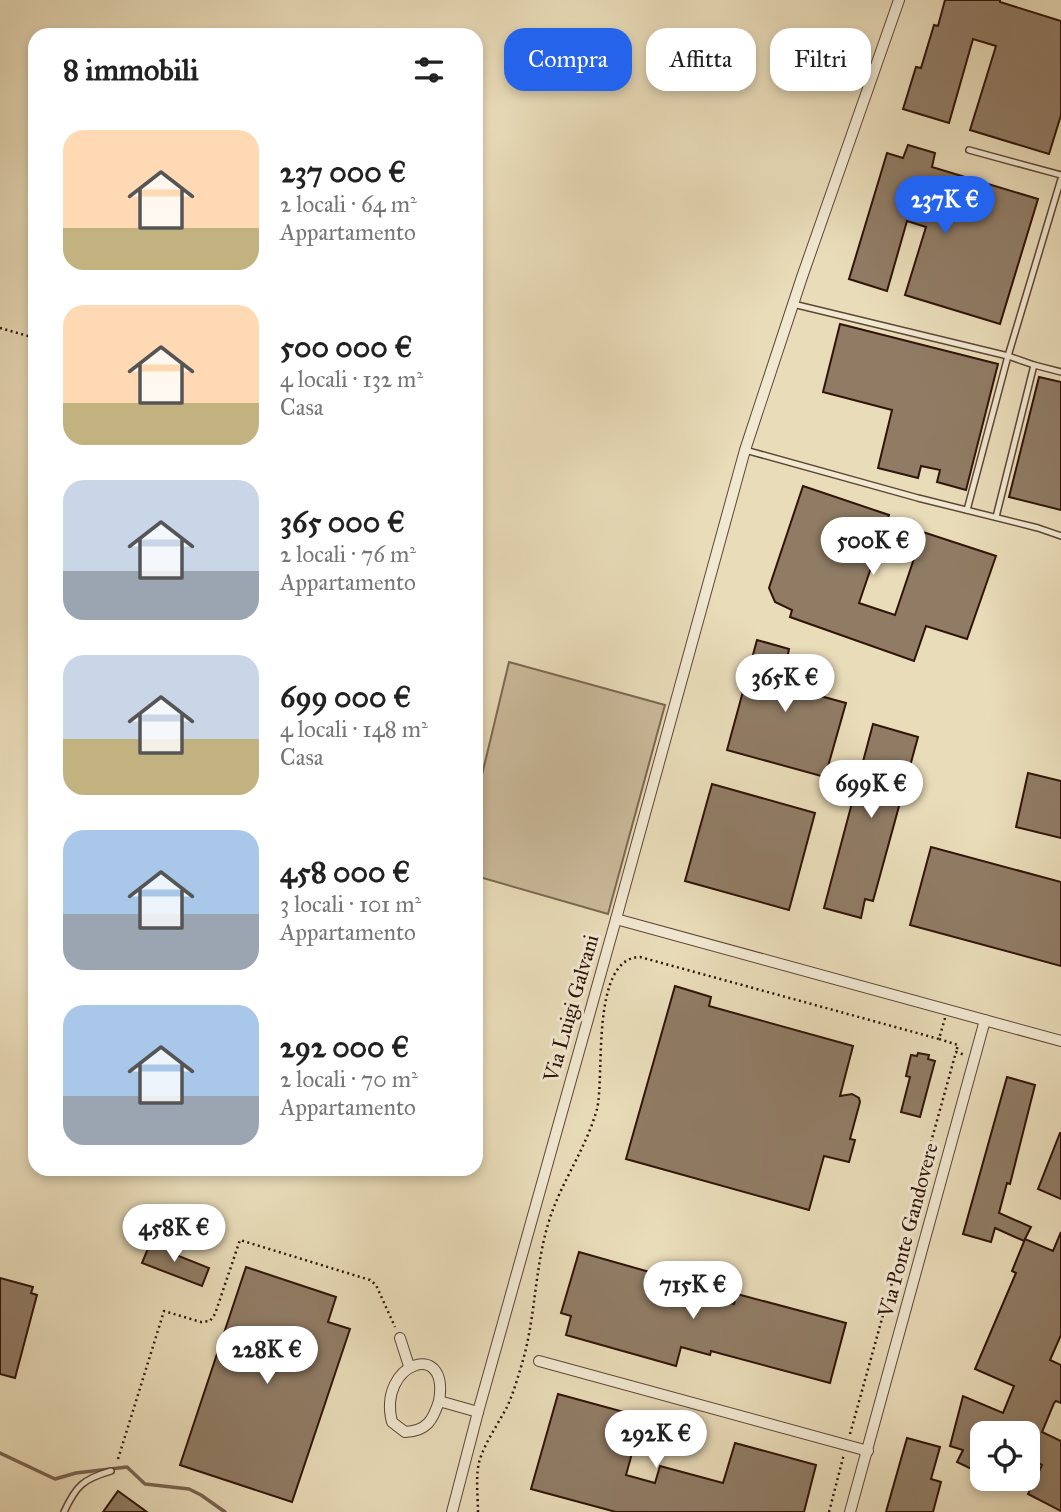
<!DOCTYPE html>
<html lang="it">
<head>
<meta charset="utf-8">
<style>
  :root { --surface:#fff; --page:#f6f6f6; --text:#222; --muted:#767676; --accent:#2563eb }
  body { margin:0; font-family:"IM FELL Great Primer",serif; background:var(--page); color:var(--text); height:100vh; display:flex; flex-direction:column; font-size:26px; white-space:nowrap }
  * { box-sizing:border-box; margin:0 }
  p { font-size:23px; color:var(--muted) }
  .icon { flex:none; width:38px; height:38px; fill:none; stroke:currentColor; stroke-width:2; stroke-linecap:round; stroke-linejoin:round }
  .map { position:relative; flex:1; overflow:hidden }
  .side { position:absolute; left:28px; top:28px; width:455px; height:1148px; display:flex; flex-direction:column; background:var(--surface); border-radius:21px; box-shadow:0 4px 10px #0003 }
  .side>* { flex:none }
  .guide { position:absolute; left:504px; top:28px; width:452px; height:63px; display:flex; gap:14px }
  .fabs { position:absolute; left:970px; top:1421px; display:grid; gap:14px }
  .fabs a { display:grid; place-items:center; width:70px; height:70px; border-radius:14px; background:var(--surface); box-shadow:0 4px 10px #0003; font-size:35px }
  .price { position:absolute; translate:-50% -60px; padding:0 16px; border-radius:24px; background:#fff; color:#222; font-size:23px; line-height:46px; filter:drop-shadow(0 2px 4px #0008) }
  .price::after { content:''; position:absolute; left:50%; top:42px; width:21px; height:16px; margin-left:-10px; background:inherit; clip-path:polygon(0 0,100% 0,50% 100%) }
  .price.active { background:var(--accent); color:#fff }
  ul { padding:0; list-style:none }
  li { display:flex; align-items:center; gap:21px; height:175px; padding:0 35px }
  li span { display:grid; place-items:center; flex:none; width:196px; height:140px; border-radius:21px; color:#555 }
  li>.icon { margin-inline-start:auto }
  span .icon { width:84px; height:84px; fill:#fffc; stroke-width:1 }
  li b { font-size:30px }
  h2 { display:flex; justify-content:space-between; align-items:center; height:84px; padding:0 35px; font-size:30px }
  .pill { padding:0 24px; border-radius:21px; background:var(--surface); box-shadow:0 4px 10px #0003; font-size:24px; line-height:63px }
  .pill.active { background:var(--accent); color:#fff }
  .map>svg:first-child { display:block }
  .green { fill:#caba9b; stroke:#7d6752; stroke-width:2 }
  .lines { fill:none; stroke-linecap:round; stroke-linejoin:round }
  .stream { stroke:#79634f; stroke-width:3.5 }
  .building { fill:#907c65; stroke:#301409; stroke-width:2 }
  .service-casing { stroke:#5e4635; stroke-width:8 }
  .minor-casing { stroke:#5e4635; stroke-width:12 }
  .path { stroke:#301409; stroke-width:2.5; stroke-dasharray:2 3.5; stroke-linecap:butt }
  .service { stroke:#f1e8d2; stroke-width:5 }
  .minor { stroke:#f1e8d2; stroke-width:10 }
  .labels { text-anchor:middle; stroke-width:6; stroke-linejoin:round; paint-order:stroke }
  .street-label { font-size:21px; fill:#301409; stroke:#f1e8d2 }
</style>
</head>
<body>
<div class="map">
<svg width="1061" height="1512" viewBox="0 0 1061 1512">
  <rect width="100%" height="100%" fill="#e9dcb9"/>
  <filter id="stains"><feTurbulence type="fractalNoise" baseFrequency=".00286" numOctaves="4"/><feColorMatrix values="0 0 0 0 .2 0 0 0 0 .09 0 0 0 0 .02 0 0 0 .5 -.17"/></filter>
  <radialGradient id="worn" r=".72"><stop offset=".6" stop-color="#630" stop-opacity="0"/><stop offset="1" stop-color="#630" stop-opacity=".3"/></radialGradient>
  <path class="green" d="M509 662 665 705 608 914 476 876V800Z"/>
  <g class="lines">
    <path class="stream" d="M0 1453 55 1479 76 1473 127 1467 145 1484 189 1489 201 1495 225 1512"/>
  </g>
  <g class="building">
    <path d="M945 0H1000V2L1061 21V115L1049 154 970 130 996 46 973 39 949 123 903 109 916 67 921 68 934 25 938 26Z"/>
    <path d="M908 145 935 153 932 167 1038 199 1000 324 905 295 926 227 907 221 887 291 849 279 887 153 903 158Z"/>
    <path d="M840 324 998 364 966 490 937 482 940 470 921 466 918 478 878 468 892 410 823 392Z"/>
    <path d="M1039 377 1061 382V510L1009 497Z"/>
    <path d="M803 486 889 515 859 603 895 615 923 532 996 556 967 639 926 626 914 661 790 617 792 610 775 602 769 588Z"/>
    <path d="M757 640 789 649 787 659 820 667 813 694 846 703 825 777 727 750Z"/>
    <path d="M873 724 918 737 873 901 865 899 861 918 824 908Z"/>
    <path d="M1028 773 1061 781V838L1016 827Z"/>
    <path d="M712 784 815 813 789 910 685 881Z"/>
    <path d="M931 847 1061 882V966L910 925Z"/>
    <path d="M675 986 711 997 709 1006 853 1046 840 1096 852 1094 859 1098 860 1102 850 1139 855 1140 849 1162 824 1156 809 1210 626 1159Z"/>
    <path d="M918 1053 929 1055 928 1059 935 1061 920 1117 901 1112 910 1077 906 1076 911 1055 917 1056Z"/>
    <path d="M1007 1077 1035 1085 1010 1184 1007 1183 999 1213 1031 1227 1024 1241 995 1228 991 1242 963 1234Z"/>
    <path d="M1060 1133H1061V1199L1038 1189Z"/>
    <path d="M1061 1232V1335L1050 1360 1061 1365V1403L1056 1401 1054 1403 1042 1432 1061 1441V1511L1028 1494 1042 1465 1027 1457V1433H982V1474L957 1462 963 1450 950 1446 963 1396 1003 1413 1014 1386 975 1369 1016 1273 1012 1271 1025 1239 1053 1251Z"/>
    <path d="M151 1241 173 1249 171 1253 209 1268 202 1286 142 1263Z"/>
    <path d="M579 1252 699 1286 696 1294 734 1304 737 1294 846 1323 830 1383 711 1351 710 1355 681 1347 676 1366 566 1335 571 1316 561 1313Z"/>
    <path d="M246 1267 336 1297 328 1322 350 1329 292 1502 180 1465Z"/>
    <path d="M0 1278 33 1287 31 1293 37 1295 15 1378 0 1374Z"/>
    <path d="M558 1394 642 1417 626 1475 655 1483 660 1466 723 1483 735 1443 816 1465 804 1512H616L531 1489Z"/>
    <path d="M907 1438 940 1447 931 1479 941 1482 933 1512H886Z"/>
    <path d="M118 1491 147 1512H103Z"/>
  </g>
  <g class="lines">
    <g class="service-casing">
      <g id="service">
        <path d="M969 150 1061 175"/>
        <path d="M793 304 1008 356 1061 179"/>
        <path d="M1034 365 1061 372"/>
        <path d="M745 450 918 498 1038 528 1061 536"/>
        <path d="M967 510 1008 356 1034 365 996 517"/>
        <path d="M64 1512C76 1486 83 1479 111 1471"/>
      </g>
    </g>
    <g class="minor-casing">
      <g id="minor">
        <path d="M616 919 745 450 802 277 899 0"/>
        <path d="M400 1338 409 1366"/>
        <path d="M539 1361 868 1451"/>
        <path d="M439 1401C433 1420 427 1431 405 1432L392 1422C377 1363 450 1338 439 1401L478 1412"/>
        <path d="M452 1512 478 1412 616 919 1061 1041"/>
        <path d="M850 1512 985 1020"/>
      </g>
    </g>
    <g class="path">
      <path d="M0 328 35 338"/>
      <path d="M945 1018 939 1039 958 1045 956 1052"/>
      <path d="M850 1434 956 1052 965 1055"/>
      <path d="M118 1459 164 1311 201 1322 210 1321 215 1314 240 1240 370 1280 376 1285 395 1327"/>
      <path d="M478 1512C478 1496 475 1474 480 1459 486 1441 498 1424 507 1407 513 1394 517 1380 521 1367 536 1319 534 1269 549 1221 561 1182 586 1149 597 1109 605 1076 590 958 640 957L939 1039"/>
      <path d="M829 1512 844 1454"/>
    </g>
    <use href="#service" class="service"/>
    <use href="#minor" class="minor"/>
  </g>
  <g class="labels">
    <g class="street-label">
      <text transform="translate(571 1008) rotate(-74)" y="7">Via Luigi Galvani</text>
      <text transform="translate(908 1230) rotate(-75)" y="7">Via Ponte Gandovere</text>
    </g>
  </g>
  <rect width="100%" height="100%" filter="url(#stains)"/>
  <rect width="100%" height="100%" fill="url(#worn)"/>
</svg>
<div class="fabs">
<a><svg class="icon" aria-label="locate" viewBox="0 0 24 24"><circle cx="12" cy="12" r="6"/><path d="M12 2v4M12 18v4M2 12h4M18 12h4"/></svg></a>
</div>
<b class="price active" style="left:945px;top:236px">237K €</b>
<b class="price" style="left:873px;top:577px">500K €</b>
<b class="price" style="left:785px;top:714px">365K €</b>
<b class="price" style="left:871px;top:820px">699K €</b>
<b class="price" style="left:174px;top:1264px">458K €</b>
<b class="price" style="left:693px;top:1321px">715K €</b>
<b class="price" style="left:267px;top:1386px">228K €</b>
<b class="price" style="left:656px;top:1470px">292K €</b>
<div class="guide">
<a class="pill active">Compra</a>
<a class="pill">Affitta</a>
<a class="pill">Filtri</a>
</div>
<section class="side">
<h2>8 immobili<svg class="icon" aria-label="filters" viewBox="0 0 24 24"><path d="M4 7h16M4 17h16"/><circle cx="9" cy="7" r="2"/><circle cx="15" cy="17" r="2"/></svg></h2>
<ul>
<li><span style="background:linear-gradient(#ffd9b3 70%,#c2b280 0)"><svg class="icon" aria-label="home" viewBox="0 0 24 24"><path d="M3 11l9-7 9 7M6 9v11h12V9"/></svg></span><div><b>237 000 €</b><p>2 locali · 64 m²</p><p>Appartamento</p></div></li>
<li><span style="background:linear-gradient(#ffd9b3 70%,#c2b280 0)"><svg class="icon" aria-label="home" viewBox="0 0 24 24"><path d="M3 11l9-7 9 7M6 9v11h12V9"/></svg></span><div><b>500 000 €</b><p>4 locali · 132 m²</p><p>Casa</p></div></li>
<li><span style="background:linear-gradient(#c9d6e8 65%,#9aa5b1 0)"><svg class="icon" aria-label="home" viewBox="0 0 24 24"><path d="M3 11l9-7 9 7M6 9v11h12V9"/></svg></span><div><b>365 000 €</b><p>2 locali · 76 m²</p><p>Appartamento</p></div></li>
<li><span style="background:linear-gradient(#c9d6e8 60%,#c2b280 0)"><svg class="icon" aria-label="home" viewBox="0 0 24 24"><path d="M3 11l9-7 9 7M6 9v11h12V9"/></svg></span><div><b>699 000 €</b><p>4 locali · 148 m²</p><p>Casa</p></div></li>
<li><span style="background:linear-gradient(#a9c7e8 60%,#9aa5b1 0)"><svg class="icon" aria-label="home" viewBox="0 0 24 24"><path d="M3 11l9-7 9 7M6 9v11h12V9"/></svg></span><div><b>458 000 €</b><p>3 locali · 101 m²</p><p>Appartamento</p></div></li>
<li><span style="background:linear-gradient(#a9c7e8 65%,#9aa5b1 0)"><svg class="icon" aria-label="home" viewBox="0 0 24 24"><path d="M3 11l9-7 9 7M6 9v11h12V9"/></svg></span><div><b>292 000 €</b><p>2 locali · 70 m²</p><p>Appartamento</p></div></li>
</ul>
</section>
</div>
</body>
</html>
